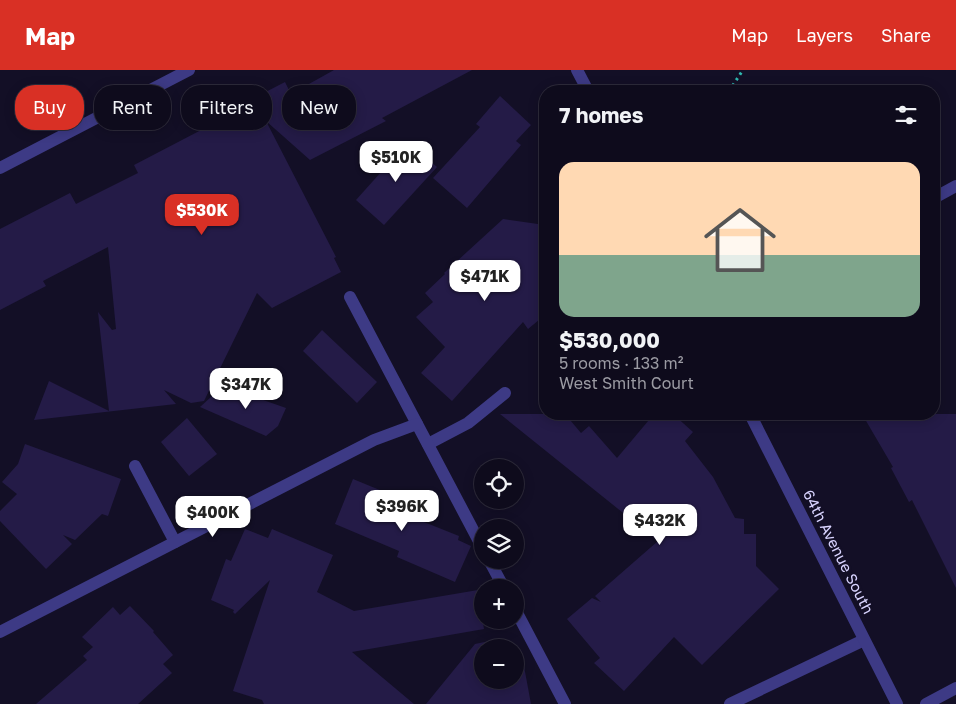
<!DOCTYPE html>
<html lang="en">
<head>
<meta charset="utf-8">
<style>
  :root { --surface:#0e0b1c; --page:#171425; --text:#f1f3f6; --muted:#9b9ba3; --line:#2e2b3b; --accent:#d93025 }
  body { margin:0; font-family:"Golos Text",sans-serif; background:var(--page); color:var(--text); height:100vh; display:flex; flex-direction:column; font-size:19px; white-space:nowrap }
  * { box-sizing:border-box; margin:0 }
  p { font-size:16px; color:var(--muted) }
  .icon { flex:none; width:28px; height:28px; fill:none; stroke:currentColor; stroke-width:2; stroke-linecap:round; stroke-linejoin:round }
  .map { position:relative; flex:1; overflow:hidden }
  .drawer { position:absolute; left:539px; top:15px; width:401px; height:335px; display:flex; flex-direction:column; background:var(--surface); border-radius:20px; box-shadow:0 2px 12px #0003,0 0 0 1px var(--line) }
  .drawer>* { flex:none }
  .top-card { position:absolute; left:15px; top:15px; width:449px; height:45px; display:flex; gap:10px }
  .tools { position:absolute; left:474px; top:389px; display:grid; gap:10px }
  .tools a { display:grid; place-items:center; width:50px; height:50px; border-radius:50%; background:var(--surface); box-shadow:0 2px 12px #0003,0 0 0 1px var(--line); font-size:25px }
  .price { position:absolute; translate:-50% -42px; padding:0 11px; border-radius:10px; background:#fff; color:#222; font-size:16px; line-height:32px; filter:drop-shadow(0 1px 2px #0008) }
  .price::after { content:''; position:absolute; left:50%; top:30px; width:15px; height:11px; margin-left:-8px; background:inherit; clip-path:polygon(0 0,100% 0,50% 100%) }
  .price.selected { background:var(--accent); color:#fff }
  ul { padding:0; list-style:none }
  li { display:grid; align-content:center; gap:10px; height:265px; padding:0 20px }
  li span { display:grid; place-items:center; height:155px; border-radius:15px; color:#555 }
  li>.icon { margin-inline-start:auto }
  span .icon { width:90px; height:90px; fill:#fffc; stroke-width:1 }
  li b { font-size:21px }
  h2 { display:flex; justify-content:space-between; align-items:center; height:60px; padding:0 20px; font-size:21px }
  .tag { padding:0 18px; border-radius:20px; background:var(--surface); box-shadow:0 2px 12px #0003,0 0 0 1px var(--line); font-size:18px; line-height:45px }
  .tag.selected { background:var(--accent); color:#fff }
  header { display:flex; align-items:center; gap:30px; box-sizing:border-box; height:70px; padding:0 25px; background:var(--accent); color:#fff }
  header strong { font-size:24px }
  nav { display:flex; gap:28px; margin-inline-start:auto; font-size:18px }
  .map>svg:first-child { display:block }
  .building { fill:#241b47 }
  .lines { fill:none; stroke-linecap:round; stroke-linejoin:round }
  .path { stroke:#2fb8b0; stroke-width:3; stroke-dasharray:2.5 4; stroke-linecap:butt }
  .service { stroke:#3d3a85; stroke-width:12 }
  .minor { stroke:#3d3a85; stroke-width:12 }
  .tertiary { stroke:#3d3a85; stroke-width:12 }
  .labels { text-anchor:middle; stroke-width:4.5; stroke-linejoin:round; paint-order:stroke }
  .street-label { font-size:15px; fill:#d9d4ff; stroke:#130f26 }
</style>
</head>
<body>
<header>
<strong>Map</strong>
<nav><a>Map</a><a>Layers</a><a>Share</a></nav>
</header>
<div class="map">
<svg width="956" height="634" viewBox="0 0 956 634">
  <rect width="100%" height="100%" fill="#130f26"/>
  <g class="building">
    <path d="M334 0H472L382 48 386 51 310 90 266 51 336 187 334 188 341 202 272 238 257 223 204 331 191 333 164 320 176 334 34 350 49 311 109 341 98 242 112 260 116 259 108 177 43 211 46 216 0 240V159L70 123 76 134 138 103 134 95 205 58 219 51 218 49 255 30 254 28 285 12 291 24Z"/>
    <path d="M500 26 531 55 516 71 521 75 467 138 433 108 480 57 476 54Z"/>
    <path d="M408 72 437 97 384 155 356 130Z"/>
    <path d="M503 149 545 155V245L528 259 523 252 452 331 421 303 445 277 416 247 433 232 425 223 445 204 444 203Z"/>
    <path d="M322 260 377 312 357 333 303 281Z"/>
    <path d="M223 316 286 338 278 356 266 366 200 337Z"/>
    <path d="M500 344H565L581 363 589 356 617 388 654 344H673L693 362 685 371 713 407 735 448 744 449V464H756V496L779 519 702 595 674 567 624 621 594 593 600 588 567 549 592 528 601 532 595 526 658 471Z"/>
    <path d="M862 344H956V518L912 430 909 432 891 398 893 397Z"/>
    <path d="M187 348 217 384 189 406 161 372Z"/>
    <path d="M25 374 121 409 108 446 102 444 75 470 63 465 72 474 46 499 0 451V441L17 424 2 412 18 394Z"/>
    <path d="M353 409 387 423 386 426 397 431 394 440 459 466 458 470 471 476 455 512 397 487 399 481 335 454Z"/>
    <path d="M245 459 268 468 272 459 333 485 317 522 354 541 478 520 484 559 352 582 414 634H264L262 630 233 621 270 510 235 544 233 542 234 540 211 530 226 489 231 491Z"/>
    <path d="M130 536 154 561 153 562 173 585 163 594 172 603 138 634H36L87 590 83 586 93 577 82 567 113 537 120 545Z"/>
    <path d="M499 569 501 578H482V610H515V580H521L531 634H426L475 574Z"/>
  </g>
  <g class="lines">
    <path class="path" d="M729 21 743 0"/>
    <g class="service">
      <path d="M428 374 468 353 505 323"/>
      <path d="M135 396 175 472"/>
      <path d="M926 634 956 618"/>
    </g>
    <g class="minor">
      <path d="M0 98 189 0"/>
      <path d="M934 128 956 116"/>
      <path d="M350 227 482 477"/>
      <path d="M489 490 504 518"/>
      <path d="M515 539 565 634"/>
      <path d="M0 562 374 370 417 354"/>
      <path d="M730 634 864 570"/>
    </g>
    <g class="tertiary">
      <path d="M577 0 588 21"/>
      <path d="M750 344 897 634"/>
    </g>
  </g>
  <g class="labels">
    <g class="street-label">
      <text transform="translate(838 482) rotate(63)" y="5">64th Avenue South</text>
    </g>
  </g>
</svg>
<div class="tools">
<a><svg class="icon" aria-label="locate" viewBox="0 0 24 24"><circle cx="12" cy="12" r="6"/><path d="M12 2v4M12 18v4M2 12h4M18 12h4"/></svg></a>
<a><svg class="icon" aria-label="layers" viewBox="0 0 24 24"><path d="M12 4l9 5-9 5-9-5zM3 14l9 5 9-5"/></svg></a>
<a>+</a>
<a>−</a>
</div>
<b class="price" style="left:396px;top:113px">$510K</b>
<b class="price selected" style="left:202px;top:166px">$530K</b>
<b class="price" style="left:485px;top:232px">$471K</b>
<b class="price" style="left:246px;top:340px">$347K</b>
<b class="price" style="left:402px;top:462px">$396K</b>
<b class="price" style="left:213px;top:468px">$400K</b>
<b class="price" style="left:660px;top:476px">$432K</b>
<div class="top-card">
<a class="tag selected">Buy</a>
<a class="tag">Rent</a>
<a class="tag">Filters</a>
<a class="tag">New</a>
</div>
<section class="drawer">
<h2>7 homes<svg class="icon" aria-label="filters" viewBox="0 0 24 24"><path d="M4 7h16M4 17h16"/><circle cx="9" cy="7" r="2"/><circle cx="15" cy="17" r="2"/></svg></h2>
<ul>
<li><span style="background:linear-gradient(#ffd9b3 60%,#7fa58c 0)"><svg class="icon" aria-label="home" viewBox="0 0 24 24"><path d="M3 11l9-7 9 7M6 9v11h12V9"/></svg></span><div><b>$530,000</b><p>5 rooms · 133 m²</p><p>West Smith Court</p></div></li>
</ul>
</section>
</div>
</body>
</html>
